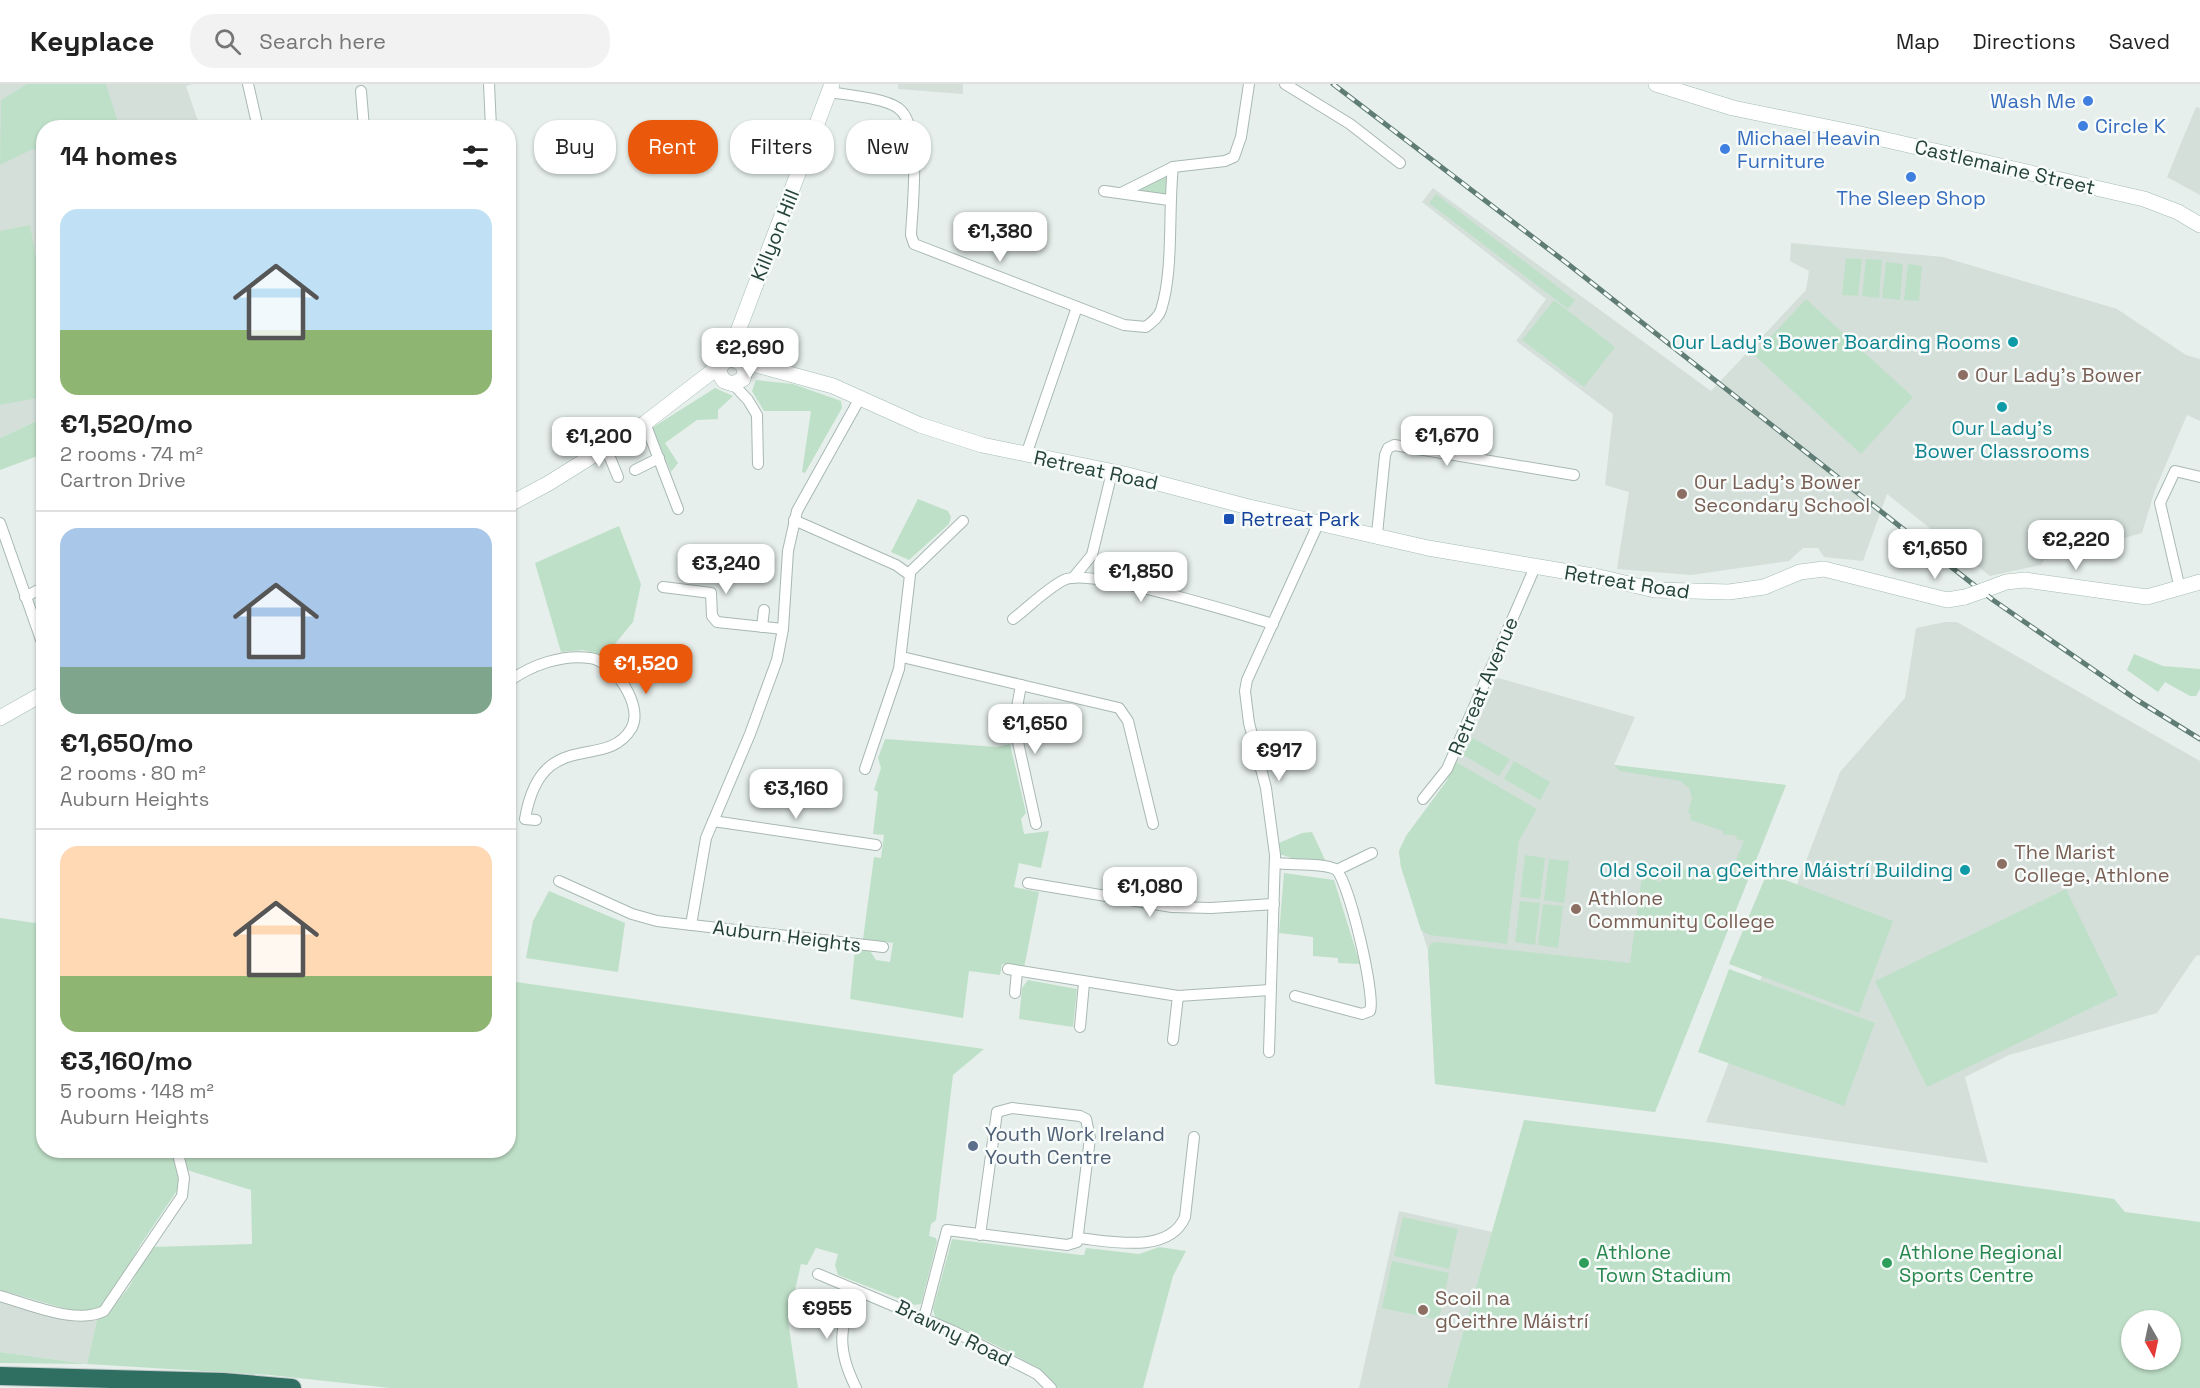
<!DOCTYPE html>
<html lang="en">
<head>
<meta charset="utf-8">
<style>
  :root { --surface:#fff; --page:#f2f2f2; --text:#222; --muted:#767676; --line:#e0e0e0; --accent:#ea580c }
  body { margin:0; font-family:"Space Grotesk",sans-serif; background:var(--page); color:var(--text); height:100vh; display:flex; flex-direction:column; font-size:22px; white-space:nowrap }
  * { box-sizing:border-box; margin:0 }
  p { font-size:20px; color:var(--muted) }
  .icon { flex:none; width:33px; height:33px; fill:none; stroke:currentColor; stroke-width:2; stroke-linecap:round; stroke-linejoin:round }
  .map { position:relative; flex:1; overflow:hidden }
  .sheet { position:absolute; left:36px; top:36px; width:480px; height:1038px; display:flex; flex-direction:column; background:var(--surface); border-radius:24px; box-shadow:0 2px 4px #0004 }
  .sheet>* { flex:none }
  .hud { position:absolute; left:534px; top:36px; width:570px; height:54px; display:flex; gap:12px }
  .needle { width:39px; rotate:171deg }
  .tools { position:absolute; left:2121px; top:1226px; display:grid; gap:12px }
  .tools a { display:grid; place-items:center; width:60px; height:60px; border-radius:50%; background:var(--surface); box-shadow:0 2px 4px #0004; font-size:30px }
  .price { position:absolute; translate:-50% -51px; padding:0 14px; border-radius:12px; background:#fff; color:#222; font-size:20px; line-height:39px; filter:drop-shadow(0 2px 3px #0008) }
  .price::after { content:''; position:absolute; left:50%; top:36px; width:18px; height:14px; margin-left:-9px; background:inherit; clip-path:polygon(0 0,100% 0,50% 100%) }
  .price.selected { background:var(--accent); color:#fff }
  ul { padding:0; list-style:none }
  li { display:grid; align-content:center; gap:12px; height:318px; padding:0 24px }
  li+li { border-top:2px solid var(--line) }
  li span { display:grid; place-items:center; height:186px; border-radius:18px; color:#555 }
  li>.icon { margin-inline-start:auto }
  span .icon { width:108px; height:108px; fill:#fffc; stroke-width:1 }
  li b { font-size:26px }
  h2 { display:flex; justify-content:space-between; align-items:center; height:72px; padding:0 24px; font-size:26px }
  .chip { padding:0 21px; border-radius:24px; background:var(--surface); box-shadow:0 2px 4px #0004; font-size:21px; line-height:54px }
  .chip.selected { background:var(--accent); color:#fff }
  header { display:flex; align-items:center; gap:36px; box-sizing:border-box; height:84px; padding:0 30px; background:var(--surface); border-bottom:2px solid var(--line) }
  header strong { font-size:28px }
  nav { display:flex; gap:33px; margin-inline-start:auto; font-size:21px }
  .search { width:420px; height:54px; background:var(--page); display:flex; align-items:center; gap:15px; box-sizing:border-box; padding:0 21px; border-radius:24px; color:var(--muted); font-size:22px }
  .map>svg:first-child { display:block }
  .built { fill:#d4dfda }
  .green { fill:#bfe0c8; fill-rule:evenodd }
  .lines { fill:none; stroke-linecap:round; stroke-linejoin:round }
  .street-casing { stroke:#a8b8b2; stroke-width:12 }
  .secondary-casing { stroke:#a4bbb3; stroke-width:16 }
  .highway-casing { stroke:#c2cac8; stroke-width:20 }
  .street { stroke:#fff; stroke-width:10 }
  .secondary { stroke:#fff; stroke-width:15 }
  .highway { stroke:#2f6f62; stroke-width:18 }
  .rail-casing { stroke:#5f7d75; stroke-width:5 }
  .rail { stroke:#f7fbf9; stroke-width:3; stroke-dasharray:9; stroke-linecap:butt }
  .secondary-bridge-casing { stroke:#a4bbb3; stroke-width:16; stroke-linecap:butt }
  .secondary-bridge { stroke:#fff; stroke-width:15 }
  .shop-dot { fill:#3f7fe0; stroke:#f7fbf9; stroke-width:2 }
  .culture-dot { fill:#0f9aa8; stroke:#f7fbf9; stroke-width:2 }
  .education-dot { fill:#8d6e63; stroke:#f7fbf9; stroke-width:2 }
  .transit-dot { fill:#1a4fb4; stroke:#f7fbf9; stroke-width:2 }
  .service-dot { fill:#5c6f8a; stroke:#f7fbf9; stroke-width:2 }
  .leisure-dot { fill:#2e9e5b; stroke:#f7fbf9; stroke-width:2 }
  .labels { text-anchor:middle; stroke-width:5; stroke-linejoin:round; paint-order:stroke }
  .shop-label { font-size:20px; fill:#366cbe; stroke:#f7fbf9; text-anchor:start }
  .street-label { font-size:20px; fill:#24423a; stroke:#f7fbf9 }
  .culture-label { font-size:20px; fill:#0d838f; stroke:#f7fbf9; text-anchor:end }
  .education-label { font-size:20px; fill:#785e54; stroke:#f7fbf9; text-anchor:start }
  .transit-label { font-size:20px; fill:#164399; stroke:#f7fbf9; text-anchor:start }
  .service-label { font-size:20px; fill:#4e5e75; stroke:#f7fbf9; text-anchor:start }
  .leisure-label { font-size:20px; fill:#27864d; stroke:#f7fbf9; text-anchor:start }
</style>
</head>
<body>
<header>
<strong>Keyplace</strong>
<div class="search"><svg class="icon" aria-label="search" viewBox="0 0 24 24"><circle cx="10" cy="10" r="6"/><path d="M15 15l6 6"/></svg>Search here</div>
<nav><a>Map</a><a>Directions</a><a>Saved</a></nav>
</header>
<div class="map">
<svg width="2200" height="1304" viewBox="0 0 2200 1304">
  <rect width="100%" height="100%" fill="#e6efeb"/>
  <g class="built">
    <path d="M0 0H192L186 2 200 43 44 44 43 334 0 354Z"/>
    <path d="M898 0H963V10L898 5Z"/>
    <path d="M2196 23 2200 24V111L2167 93Z"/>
    <path d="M1433 104 1711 307 1806 206 1809 187 1790 177 1791 159 1943 173 2117 225 2186 271 2200 275V337L2187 331 2155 406 2142 449 2044 476 2041 481 1990 492 1887 410 1863 477 1824 473 1818 464H1803L1789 477 1691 491 1617 485 1629 408 1605 401 1613 330 1516 257 1546 215 1422 118Z"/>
    <path d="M1945 538H1957L2200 677V871L2196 872 2157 929 2009 971 1965 993 1988 1079 1706 1038 1840 688 1905 614 1916 544Z"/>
    <path d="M1495 593 1635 633 1614 681 1786 701 1655 1028 1435 1000 1428 866 1401 783 1399 767 1406 752 1446 698 1480 634 1493 604Z"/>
    <path d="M1399 1127 1492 1148 1447 1304H1359Z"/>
    <path d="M0 1216 76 1238 97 1236 87 1280 0 1268Z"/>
  </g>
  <g class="green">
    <path d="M27 0H106L119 42 44 44 43 63 31 66 0 81 1 16Z"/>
    <path d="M1173 83 1169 116 1122 109Z"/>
    <path d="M1436 110 1575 216 1568 225 1429 119Z"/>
    <path d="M30 141 43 214V313L0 321V147Z"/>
    <path d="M1846 174 1862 175 1858 212 1842 211Z"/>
    <path d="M1866 175 1882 176 1879 214 1862 212Z"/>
    <path d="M1886 178 1903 180 1900 216 1882 214Z"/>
    <path d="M1908 180 1922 182 1919 217 1904 216Z"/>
    <path d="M1806 215 1913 313 1861 370 1754 271Z"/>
    <path d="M1554 216 1615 263 1584 303 1522 256Z"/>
    <path d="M756 296 793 300 841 317 842 324 805 389 802 388 811 327H764L752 307Z"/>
    <path d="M715 304 733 312 718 326V335L697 336 665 359 678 379 671 388 652 344Z"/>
    <path d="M43 334V370L0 386V354Z"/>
    <path d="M918 415 948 427 951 433 949 440 909 476 891 468Z"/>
    <path d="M619 442 641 500 633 538 605 572 583 566 561 568 535 479Z"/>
    <path d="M2134 570 2163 582 2200 585V605L2196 612H2190L2165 598 2158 608 2127 586Z"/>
    <path d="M1473 654 1510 675 1499 692 1463 671Z"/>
    <path d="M885 655 997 663 1010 660 1026 729 1021 735 1024 750 1049 747 1041 784 1019 779 1014 803 1039 808 1024 884 1002 880 1000 891 969 887 963 934 850 915 855 865 870 867 876 876 890 878 893 859 863 855 874 773 881 774 884 751 873 750 878 708 874 706 881 684 878 674Z"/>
    <path d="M1514 677 1550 698 1540 716 1504 695Z"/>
    <path d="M1456 678 1537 725 1519 757 1507 860 1429 851 1421 846 1401 783 1399 767 1406 752 1446 698Z"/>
    <path d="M1614 681 1786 701 1655 1028 1435 1000 1428 866 1431 859 1438 858 1630 879 1642 792 1661 798 1664 783 1730 790 1744 757 1736 755 1737 752 1723 750V747L1690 736 1691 730 1688 728 1692 714 1689 704 1680 697 1620 687Z"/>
    <path d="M1312 748 1326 778 1292 774 1279 770V759L1302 749Z"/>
    <path d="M1525 771 1545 774 1540 815 1520 813Z"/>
    <path d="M1549 775 1569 777 1564 819 1544 816Z"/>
    <path d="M1284 789 1334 796 1360 880 1338 879V874L1313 872V853L1279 849Z"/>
    <path d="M1767 789 1893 837 1859 929 1729 880Z"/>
    <path d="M2066 805 2118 911 1927 1003 1875 897Z"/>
    <path d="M549 807 625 839 618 888 526 874 533 837Z"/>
    <path d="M1520 817 1540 819 1535 861 1515 858Z"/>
    <path d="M1543 820 1563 822 1558 864 1538 861Z"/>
    <path d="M0 834 43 840 44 1066 172 1067 179 1093 178 1105 141 1160 107 1218 103 1222 81 1229 0 1206Z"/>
    <path d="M1729 885 1875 939 1844 1022 1698 968Z"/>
    <path d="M1028 896 1077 905 1073 943 1019 935 1022 904Z"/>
    <path d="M509 897 984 965 953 991 936 1136 931 1140 929 1152 936 1154 937 1158 921 1220 915 1221 838 1191 835 1181 838 1170 816 1164 807 1181 801 1180 788 1237 798 1304H390L270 1291 87 1280 0 1279V1268L87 1280 97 1236 114 1222 129 1203 151 1163 252 1160 251 1106 187 1086 182 1067 508 1066Z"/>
    <path d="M1524 1036 1720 1059 2114 1115 2125 1128 2200 1138V1304H1447ZM2132 1236H2170V1275H2132Z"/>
    <path d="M1403 1133 1458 1145 1449 1185 1394 1172Z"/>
    <path d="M952 1155 1081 1171H1084L1086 1164 1139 1170 1159 1163 1186 1167 1173 1192 1143 1304H1058C1027 1270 975 1253 935 1233L933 1225Z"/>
    <path d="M1392 1177 1449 1189 1439 1236 1382 1224Z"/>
  </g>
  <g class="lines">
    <g class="street-casing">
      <g id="street">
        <path d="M248 0 258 44"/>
        <path d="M489 0 491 44"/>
        <path d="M1285 0 1350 40 1400 79"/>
        <path d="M361 7 364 44"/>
        <path d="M829 8C847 11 884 14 898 24 923 41 912 123 911 151L914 160 1124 241 1146 243C1152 238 1159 233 1161 226 1174 186 1168 126 1173 83"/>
        <path d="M1104 107 1169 116"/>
        <path d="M1121 109 1173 83 1225 77 1234 73 1241 53 1249 0"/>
        <path d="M733 300 748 316 757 331 758 380"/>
        <path d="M645 339 678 425"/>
        <path d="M606 364 618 393"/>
        <path d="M1026 371 1077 223"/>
        <path d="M635 386 659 374"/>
        <path d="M794 436 896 481 910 491 899 585 865 685"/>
        <path d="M0 439 44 564"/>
        <path d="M1377 450 1385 371 1388 364 1394 361 1574 391"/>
        <path d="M909 489 963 437"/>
        <path d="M1073 494 1092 471 1112 388"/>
        <path d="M663 503 711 509 712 532 717 538 783 545"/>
        <path d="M2180 505 2160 419 2175 387 2200 393"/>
        <path d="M25 513 44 503"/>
        <path d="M1013 535C1029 523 1046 505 1064 496 1090 483 1239 530 1273 540"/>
        <path d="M762 543 764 526"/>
        <path d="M902 573 1119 624 1128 637 1153 740"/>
        <path d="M508 598C531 581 562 570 590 574 614 577 645 623 631 645 605 688 541 641 525 735L536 736"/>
        <path d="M1021 601 1014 640 1036 740"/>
        <path d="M1423 715 1447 685 1535 483"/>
        <path d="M713 737 876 761"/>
        <path d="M1275 779C1290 781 1324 779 1335 785 1348 792 1376 912 1370 927L1362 930 1295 912"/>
        <path d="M1337 786 1372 769"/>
        <path d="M559 797 632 830 657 837 883 863"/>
        <path d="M1028 799 1172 823 1211 824 1274 820"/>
        <path d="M691 841 706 754 750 650 777 576 783 545 788 467 797 427 860 314"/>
        <path d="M1008 885 1178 912 1270 906"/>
        <path d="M1015 909 1017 887"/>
        <path d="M1080 943 1084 899"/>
        <path d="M1173 956 1178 912"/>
        <path d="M1269 968 1275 771 1266 704 1249 639 1245 607 1247 596 1319 438"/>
        <path d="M1078 1154C1109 1157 1169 1171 1185 1133L1194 1053"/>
        <path d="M818 1190 953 1247 1037 1290 1051 1304"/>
        <path d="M854 1205C840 1245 836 1264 856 1304"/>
        <path d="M0 1212C29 1220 76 1241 104 1227L182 1112 184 1094 177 1066"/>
        <path d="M924 1234 947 1146 1067 1161 1077 1158 1090 1054 1086 1035 1080 1032 1012 1024 997 1028 980 1151"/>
      </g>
    </g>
    <g class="secondary-casing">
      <g id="secondary">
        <path d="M1656 0 1733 24 1856 49 2144 115 2178 128 2200 141"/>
        <path d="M727 276 832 0"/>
        <path d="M738 276 833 302 920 341 982 361 1124 390 1245 422 1428 464 1599 493 1655 506 1729 508 1764 503 1800 488 1824 485 1947 516 1965 513"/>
        <path d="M508 421 549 399 645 339 727 276 734 275 743 281 745 288 743 295 733 300 724 297 719 289 721 281"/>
        <path d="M1982 507 2006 498 2025 496 2147 513 2200 498"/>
        <path d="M0 634 44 609"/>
      </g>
    </g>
    <g class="highway-casing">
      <path id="highway" d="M0 1292 223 1298 292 1304"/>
    </g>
    <use href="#street" class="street"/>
    <use href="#secondary" class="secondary"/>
    <use href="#highway" class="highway"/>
    <g class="rail-casing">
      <path id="rail" d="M1333 0 1568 180 1993 516 2137 616 2200 655"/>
    </g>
    <use href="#rail" class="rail"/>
    <g class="secondary-bridge-casing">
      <path id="secondary-bridge" d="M1965 513 1982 507"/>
    </g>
    <use href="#secondary-bridge" class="secondary-bridge"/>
  </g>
  <g class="shop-dot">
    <circle cx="2088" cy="17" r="6"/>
    <circle cx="2083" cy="42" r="6"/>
    <circle cx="1725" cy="65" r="6"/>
    <circle cx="1911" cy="93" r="6"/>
  </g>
  <g class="culture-dot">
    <circle cx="2013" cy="258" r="6"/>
    <circle cx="2002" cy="323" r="6"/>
    <circle cx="1965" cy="786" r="6"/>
  </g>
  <g class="education-dot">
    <circle cx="1963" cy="291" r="6"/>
    <circle cx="1682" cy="410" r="6"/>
    <circle cx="2002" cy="780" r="6"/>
    <circle cx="1576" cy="825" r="6"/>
    <circle cx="1423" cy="1226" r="6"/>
  </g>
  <rect class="transit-dot" x="1223" y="429" width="12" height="12" rx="3"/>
  <circle class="service-dot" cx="973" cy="1062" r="6"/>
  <g class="leisure-dot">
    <circle cx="1584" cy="1179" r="6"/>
    <circle cx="1887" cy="1179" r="6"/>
  </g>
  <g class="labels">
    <g class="shop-label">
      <text x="2076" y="24" text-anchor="end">Wash Me</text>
      <text x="2095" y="49">Circle K</text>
      <text x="1737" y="61">Michael Heavin<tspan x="1737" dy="23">Furniture</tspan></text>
      <text x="1911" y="121" text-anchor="middle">The Sleep Shop</text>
    </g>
    <g class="street-label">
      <text transform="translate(2005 83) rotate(13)" y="7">Castlemaine Street</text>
      <text transform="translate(775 151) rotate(-68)" y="7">Killyon Hill</text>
      <text transform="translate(1096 386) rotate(12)" y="7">Retreat Road</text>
      <text transform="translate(1627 498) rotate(9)" y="7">Retreat Road</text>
      <text transform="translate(1483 602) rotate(-67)" y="7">Retreat Avenue</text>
      <text transform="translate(787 852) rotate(7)" y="7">Auburn Heights</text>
      <text transform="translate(954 1249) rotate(26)" y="7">Brawny Road</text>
    </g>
    <g class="culture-label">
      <text x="2001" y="265">Our Lady's Bower Boarding Rooms</text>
      <text x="2002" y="351" text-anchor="middle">Our Lady's<tspan x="2002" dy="23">Bower Classrooms</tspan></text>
      <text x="1953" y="793">Old Scoil na gCeithre Máistrí Building</text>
    </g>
    <g class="education-label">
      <text x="1975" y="298">Our Lady's Bower</text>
      <text x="1694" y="405">Our Lady's Bower<tspan x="1694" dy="23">Secondary School</tspan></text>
      <text x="2014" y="775">The Marist<tspan x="2014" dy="23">College, Athlone</tspan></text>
      <text x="1588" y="821">Athlone<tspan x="1588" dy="23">Community College</tspan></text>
      <text x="1435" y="1221">Scoil na<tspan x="1435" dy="23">gCeithre Máistrí</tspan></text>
    </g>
    <g class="transit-label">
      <text x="1241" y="442">Retreat Park</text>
    </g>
    <g class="service-label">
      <text x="985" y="1057">Youth Work Ireland<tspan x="985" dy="23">Youth Centre</tspan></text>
    </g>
    <g class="leisure-label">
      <text x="1596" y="1175">Athlone<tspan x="1596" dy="23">Town Stadium</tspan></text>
      <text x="1899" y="1175">Athlone Regional<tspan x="1899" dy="23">Sports Centre</tspan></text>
    </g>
  </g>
</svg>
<div class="tools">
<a><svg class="needle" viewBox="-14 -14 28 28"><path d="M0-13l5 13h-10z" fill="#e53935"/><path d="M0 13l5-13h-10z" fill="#767676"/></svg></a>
</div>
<b class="price" style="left:1000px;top:179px">€1,380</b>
<b class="price" style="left:750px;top:295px">€2,690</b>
<b class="price" style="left:1447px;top:383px">€1,670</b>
<b class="price" style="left:599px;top:384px">€1,200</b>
<b class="price" style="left:2076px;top:487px">€2,220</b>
<b class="price" style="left:1935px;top:496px">€1,650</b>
<b class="price" style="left:726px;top:511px">€3,240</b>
<b class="price" style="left:1141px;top:519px">€1,850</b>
<b class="price selected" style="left:646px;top:611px">€1,520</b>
<b class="price" style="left:1035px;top:671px">€1,650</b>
<b class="price" style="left:1279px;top:698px">€917</b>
<b class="price" style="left:796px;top:736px">€3,160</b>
<b class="price" style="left:1150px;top:834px">€1,080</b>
<b class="price" style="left:827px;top:1256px">€955</b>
<div class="hud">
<a class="chip">Buy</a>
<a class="chip selected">Rent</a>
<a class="chip">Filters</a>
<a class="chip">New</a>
</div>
<section class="sheet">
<h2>14 homes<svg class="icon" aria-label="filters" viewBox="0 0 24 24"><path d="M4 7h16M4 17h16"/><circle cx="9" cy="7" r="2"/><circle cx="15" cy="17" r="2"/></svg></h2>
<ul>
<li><span style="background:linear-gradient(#bfe0f5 65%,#8fb573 0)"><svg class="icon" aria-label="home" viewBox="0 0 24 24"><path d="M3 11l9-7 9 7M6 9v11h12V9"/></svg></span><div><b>€1,520/mo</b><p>2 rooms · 74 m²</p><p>Cartron Drive</p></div></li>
<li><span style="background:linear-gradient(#a9c7e8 75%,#7fa58c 0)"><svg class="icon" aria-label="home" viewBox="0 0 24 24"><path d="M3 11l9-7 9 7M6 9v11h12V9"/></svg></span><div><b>€1,650/mo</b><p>2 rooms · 80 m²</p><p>Auburn Heights</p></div></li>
<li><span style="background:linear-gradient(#ffd9b3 70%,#8fb573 0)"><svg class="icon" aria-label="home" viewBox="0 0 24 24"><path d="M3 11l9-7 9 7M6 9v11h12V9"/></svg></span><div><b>€3,160/mo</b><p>5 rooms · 148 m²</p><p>Auburn Heights</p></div></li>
</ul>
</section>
</div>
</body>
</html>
